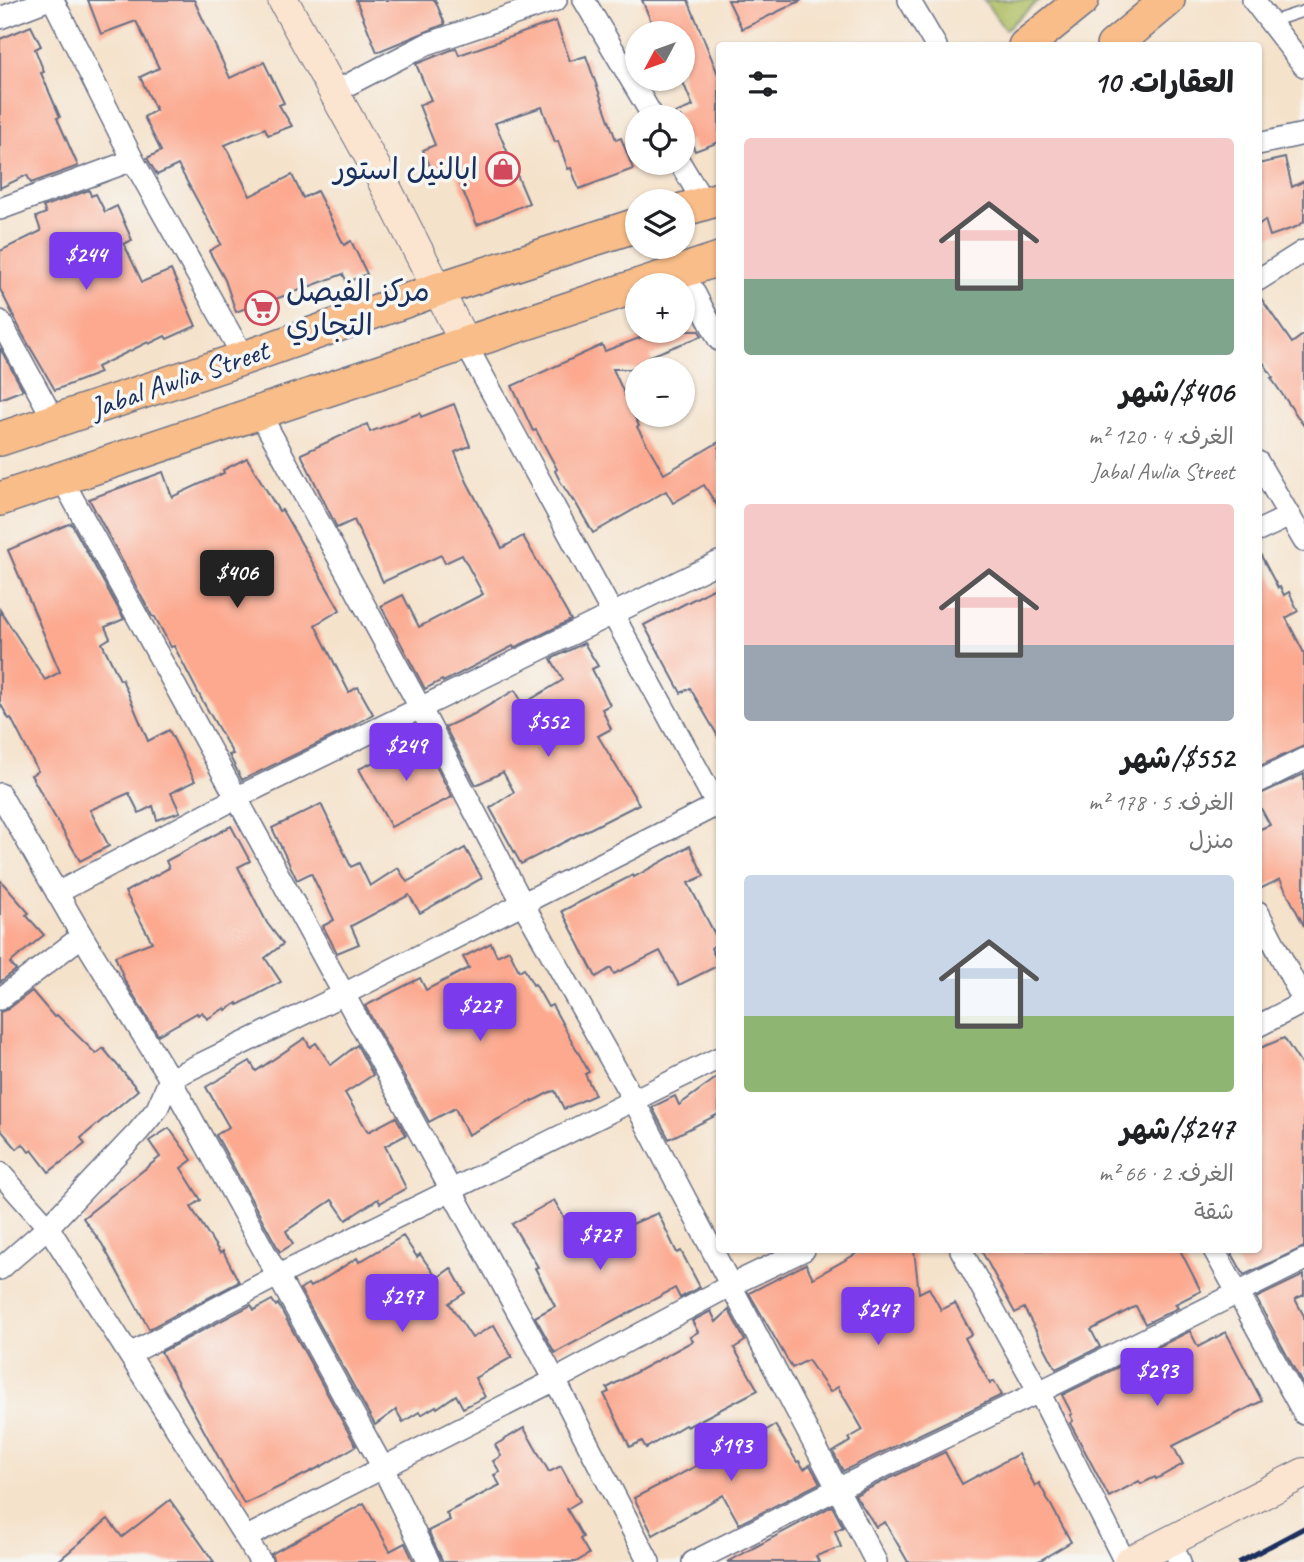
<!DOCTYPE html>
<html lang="ar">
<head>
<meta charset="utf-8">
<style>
  :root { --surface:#fff; --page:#f6f6f6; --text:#202124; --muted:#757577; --accent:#7c3aed }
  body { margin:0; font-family:Caveat,"Playpen Sans Arabic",sans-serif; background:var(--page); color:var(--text); direction:rtl; height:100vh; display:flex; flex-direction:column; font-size:26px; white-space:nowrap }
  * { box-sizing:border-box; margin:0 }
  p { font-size:23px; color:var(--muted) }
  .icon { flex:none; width:38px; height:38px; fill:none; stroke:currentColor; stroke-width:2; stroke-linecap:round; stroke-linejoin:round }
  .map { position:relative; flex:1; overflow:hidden; direction:ltr }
  .side { position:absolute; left:716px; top:42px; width:546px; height:1211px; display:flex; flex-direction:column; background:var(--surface); border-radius:7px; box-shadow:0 2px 5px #0004; direction:rtl }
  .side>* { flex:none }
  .needle { width:46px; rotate:229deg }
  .buttons { position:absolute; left:625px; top:21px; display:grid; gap:14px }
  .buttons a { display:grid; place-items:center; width:70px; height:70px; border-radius:50%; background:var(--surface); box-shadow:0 2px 5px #0004; font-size:35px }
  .price { position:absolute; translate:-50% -60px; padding:0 16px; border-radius:7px; background:var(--accent); color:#fff; font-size:23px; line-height:46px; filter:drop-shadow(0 2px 4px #0008) }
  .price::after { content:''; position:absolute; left:50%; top:42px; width:21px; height:16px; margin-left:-10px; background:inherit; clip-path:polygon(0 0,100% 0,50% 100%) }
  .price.active { background:#222; color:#fff }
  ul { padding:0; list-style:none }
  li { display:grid; align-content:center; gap:14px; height:371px; padding:0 28px }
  li span { display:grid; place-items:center; height:217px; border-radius:7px; color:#555 }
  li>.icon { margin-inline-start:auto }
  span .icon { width:126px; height:126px; fill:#fffc; stroke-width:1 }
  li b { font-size:30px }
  h2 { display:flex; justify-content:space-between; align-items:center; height:84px; padding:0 28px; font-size:30px }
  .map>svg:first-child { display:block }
  .green { fill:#adbc5f; stroke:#64765e; stroke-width:2 }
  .building { fill:#fca98f }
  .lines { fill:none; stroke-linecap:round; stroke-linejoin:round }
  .lane-casing { stroke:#676e84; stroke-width:13 }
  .street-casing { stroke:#676e84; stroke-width:24 }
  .secondary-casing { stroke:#676e84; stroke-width:32 }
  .primary-casing { stroke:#676e84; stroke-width:36 }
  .lane { stroke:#fff; stroke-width:10 }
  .street { stroke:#fff; stroke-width:21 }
  .secondary { stroke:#fce5d0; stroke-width:30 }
  .primary { stroke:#f8bd89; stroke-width:33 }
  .rail { stroke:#1b2f5e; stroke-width:5 }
  .labels { text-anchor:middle; stroke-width:7; stroke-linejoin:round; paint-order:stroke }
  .poi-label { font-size:30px; fill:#1b2f5e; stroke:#f6f6f2; text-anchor:end }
  .street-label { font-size:30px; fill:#1b2f5e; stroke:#f6f6f2 }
</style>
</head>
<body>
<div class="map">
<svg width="1304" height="1562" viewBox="0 0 1304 1562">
  <rect width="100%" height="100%" fill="#f6f6f2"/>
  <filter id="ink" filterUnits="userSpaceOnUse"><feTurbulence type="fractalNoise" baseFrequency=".0143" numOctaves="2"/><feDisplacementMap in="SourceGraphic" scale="14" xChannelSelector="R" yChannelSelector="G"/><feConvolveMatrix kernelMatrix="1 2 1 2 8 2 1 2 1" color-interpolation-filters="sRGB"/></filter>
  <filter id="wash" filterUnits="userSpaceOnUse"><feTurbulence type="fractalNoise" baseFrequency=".00686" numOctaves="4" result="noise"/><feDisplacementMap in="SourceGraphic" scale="28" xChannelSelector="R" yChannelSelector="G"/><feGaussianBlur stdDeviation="1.57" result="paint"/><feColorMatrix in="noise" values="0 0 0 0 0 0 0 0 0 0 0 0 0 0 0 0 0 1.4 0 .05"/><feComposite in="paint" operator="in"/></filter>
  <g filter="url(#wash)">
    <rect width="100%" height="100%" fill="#f5e2cb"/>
    <path class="green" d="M984 0H1039L1005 30Z"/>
    <g id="blocks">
      <g class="building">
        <path d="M88 0H194L230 78 264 62 284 103 279 105 292 126 268 135 265 128 225 145 250 196 292 175 303 198 317 191 344 245 351 241 367 274 347 282 343 274 254 307V305L236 312 225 280 209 251 221 244 178 165 157 175 147 158 161 151 144 117 156 110 140 77 159 68 136 21 101 34Z"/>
        <path d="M356 0H435L445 24 377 52Z"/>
        <path d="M642 0H688L719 77V142L695 151 690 140 686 141 682 133V117H677L675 113 693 106 682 80V33H656Z"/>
        <path d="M728 0H802L742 29Z"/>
        <path d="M556 21 570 61 586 56 616 140 621 138 633 169 579 189 571 168 568 169 558 141 555 142 542 107 495 123 529 203 477 225 451 162 432 171 423 150 435 145 419 105 431 100 416 64 456 48 459 55Z"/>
        <path d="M31 26 41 46 35 49 44 72 41 73 60 117 57 118 78 166 31 183 27 175 0 188V39Z"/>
        <path d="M1285 158 1292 187 1304 181V222L1296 227 1270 236 1265 220 1258 225V164Z"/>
        <path d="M89 190 91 196 96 194 105 212 117 206 132 240 124 244 142 282 171 270 196 326 167 339 165 336 149 344 148 342 97 367 100 373 55 390 23 335 0 289V251L41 231 36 217 46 213 43 207Z"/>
        <path d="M1258 294 1292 343 1304 334V426L1271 378 1273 377 1258 355Z"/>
        <path d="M658 331H699L702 336 650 356 654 369H613L639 426 637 427 664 474 719 442V509L704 485 673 503 666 491 593 533 574 500 573 501 560 481 555 471 557 469 536 430 533 431 512 386 602 345 605 351Z"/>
        <path d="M0 348 23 390 0 399Z"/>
        <path d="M454 404 470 446 455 452 467 482 502 548 523 536 571 620 514 648 513 646 443 682 442 680 425 689 381 606 403 595 419 627 483 594 462 555 445 563 441 555 383 582 354 520 337 528 301 454 367 424 370 432 420 413 421 417Z"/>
        <path d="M247 458 279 511 282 510 340 610 315 625 349 692 358 687 373 714 344 731 242 780 229 755 233 754 202 700 174 646 171 647 155 617 152 616 89 499 163 472 172 497 224 473 223 470Z"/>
        <path d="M71 523 124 619 105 627 110 638 102 643 120 680 122 679 148 741 169 730 195 781 171 793 180 812 157 820 153 806 139 813 129 793 90 810 109 846 80 861 31 775 38 771 11 718 9 719 0 703V610L45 680 60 672 8 550Z"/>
        <path d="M1258 550 1278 588 1280 587 1284 595 1289 592 1298 611 1286 618 1304 653V746L1258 767Z"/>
        <path d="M719 586V738L690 688 681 693 644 625Z"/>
        <path d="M584 643 598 666 592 669 610 705 602 709 611 729 598 736 639 804 521 864 490 808 514 792 503 772 476 785 445 727 474 714 515 690 523 704 563 680 551 659Z"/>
        <path d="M422 739 452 797 391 827 359 769Z"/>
        <path d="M1304 774V926L1280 879 1258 890V830L1270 825 1258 803V795Z"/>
        <path d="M321 804 351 867 359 863 370 886 398 868 407 882 465 848 482 878 420 913 409 895 351 926 359 944 337 953 323 926 334 920 311 873 297 880 272 828Z"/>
        <path d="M231 826 250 861 238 867 267 923 283 944 265 958 281 982 238 1005 237 1003 226 1010 225 1008 207 1019 202 1012 198 1015 197 1013 158 1035 125 981 115 956 152 942 125 892 169 868 166 861Z"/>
        <path d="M690 846 704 876 688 883 719 942 711 948 719 965 679 985 660 951 614 974 611 968 596 977 562 911 633 875 634 877Z"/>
        <path d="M0 880 29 913 26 915 44 935 10 963 16 970 0 982Z"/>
        <path d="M491 943 497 956 509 950 519 971 524 968 533 985 535 984 548 1007 552 1005 589 1072 585 1074 595 1095 564 1109 555 1091 550 1092 468 1135 455 1108 429 1122 365 1006 420 978 426 990 469 968 463 957Z"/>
        <path d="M32 991 54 1017 57 1015 96 1054 103 1048 138 1090 81 1138 85 1144 49 1172 32 1150 29 1152 23 1144 17 1149 0 1129V1012L8 1009Z"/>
        <path d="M305 1038 310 1047 316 1043 331 1065 357 1045 373 1075 345 1093 368 1132 396 1117 406 1135 385 1146 406 1188 380 1203 378 1199 346 1220 332 1200 286 1231 293 1244 280 1252 216 1135 229 1127 206 1087 250 1061 256 1071Z"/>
        <path d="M1284 1038 1304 1069V1247L1244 1275 1230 1250H1258V1049Z"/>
        <path d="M719 1076V1114L669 1139 652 1107 675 1096 679 1105Z"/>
        <path d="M169 1128 192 1160 181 1168 201 1200 191 1207 220 1253 223 1251 239 1282 149 1329 102 1244 83 1218 160 1157 149 1141Z"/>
        <path d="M554 1200 576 1238 606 1224 611 1233 658 1213 677 1253 681 1251 700 1287 680 1298 675 1288 555 1353 535 1317 555 1306 535 1268 538 1267 512 1224Z"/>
        <path d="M403 1236 417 1257 420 1254 437 1278 451 1268 465 1293 449 1303 472 1338 494 1325 512 1357 475 1378 485 1397 463 1408 456 1395 437 1408 436 1406 421 1415 419 1412 403 1422 396 1410 375 1425 300 1289 308 1284 310 1287 321 1281 357 1258 359 1262Z"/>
        <path d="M863 1250H914L919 1293 929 1288 941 1310 955 1303 972 1334 965 1338 990 1384 994 1381 1002 1395 843 1471 833 1452 851 1441 849 1438 863 1430 838 1387 830 1392 808 1360 792 1368 749 1293 806 1264 813 1278Z"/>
        <path d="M981 1250H1180L1201 1291 1175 1304 1178 1308 1145 1324 1136 1306 1091 1330 1100 1347 1056 1369 1024 1308 1015 1313Z"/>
        <path d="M1304 1275V1295L1295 1299 1304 1316V1387L1256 1298Z"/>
        <path d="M272 1300 276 1306 278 1304 356 1446 322 1466 244 1504 161 1352 251 1305 254 1310Z"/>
        <path d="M729 1310 745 1341 734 1348 758 1390 687 1427 685 1425 646 1448 642 1441 630 1447 604 1394 609 1392 607 1388 693 1341 690 1337 698 1332 692 1321 711 1311 716 1322Z"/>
        <path d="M1190 1331 1198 1347 1226 1332 1262 1401 1173 1446 1183 1464 1156 1479 1155 1477 1141 1484 1139 1481 1109 1497 1070 1423 1073 1421 1070 1415 1072 1414 1062 1395Z"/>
        <path d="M775 1425 797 1462 799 1461 804 1469 810 1465 820 1483 739 1524 723 1495 653 1535 634 1498 700 1464 703 1467Z"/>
        <path d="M524 1428 549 1472 561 1466 580 1501 567 1509 583 1537 580 1539 589 1554 576 1562H443L428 1531 450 1520 446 1513 500 1485 494 1475 500 1472 493 1461 501 1456 495 1445Z"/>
        <path d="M945 1452 962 1484 1018 1454 1035 1486 1039 1483 1071 1542 1037 1562H908L885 1522 876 1527 855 1495Z"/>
        <path d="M170 1500 214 1562H57L108 1519 122 1537Z"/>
        <path d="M364 1503 390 1551 405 1543 414 1562H274L271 1554Z"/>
        <path d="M832 1506 843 1527 835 1531 841 1547 816 1556 819 1562H727Z"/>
      </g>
    </g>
  </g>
  <g filter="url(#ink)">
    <use href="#blocks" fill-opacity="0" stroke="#676e84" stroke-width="2"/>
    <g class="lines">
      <g class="lane-casing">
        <path id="lane" d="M1270 22 1304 11"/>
      </g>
      <g class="street-casing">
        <g id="street">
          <path d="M53 0 133 160 244 358"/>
          <path d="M584 0 653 117"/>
          <path d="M909 0 936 46"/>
          <path d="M1253 0 1304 66"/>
          <path d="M0 18 47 0"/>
          <path d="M334 92 427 44 556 0"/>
          <path d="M1258 144 1304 134"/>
          <path d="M680 163 704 203"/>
          <path d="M0 209 133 160"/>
          <path d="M683 271 719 340"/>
          <path d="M1258 280 1304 251"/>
          <path d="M0 321 55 422"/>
          <path d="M465 343 719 809"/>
          <path d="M259 412 421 709 523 904 633 1099 876 1562"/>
          <path d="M1258 462 1304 541"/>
          <path d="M62 479 555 1380 649 1562"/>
          <path d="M1258 531 1290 516"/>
          <path d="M1258 782 1304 759"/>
          <path d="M0 794 82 936 170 1079 382 1466 429 1562"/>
          <path d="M57 893 238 797 719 562"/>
          <path d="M1258 912 1304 1002 1258 1026"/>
          <path d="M0 999 82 936"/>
          <path d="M0 1173 48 1227 261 1562"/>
          <path d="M961 1250 1039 1392 1125 1562"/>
          <path d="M1214 1250 1304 1414"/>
          <path d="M0 1269 48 1227 138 1132 157 1109 170 1079 342 995 719 804"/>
          <path d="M130 1354 277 1276 719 1058"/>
          <path d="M247 1537 555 1380 731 1285 804 1250"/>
          <path d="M1170 1541 1180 1562"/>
          <path d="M693 1562 839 1488 1039 1392 1304 1260"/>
        </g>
      </g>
      <g class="secondary-casing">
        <g id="secondary">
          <path d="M283 0 377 170 465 343"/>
          <path d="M1129 1562 1304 1473"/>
        </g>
      </g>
      <g class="primary-casing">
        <g id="primary">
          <path d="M1025 46 1082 0"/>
          <path d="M1113 46 1168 0"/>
          <path d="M682 210 719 199"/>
          <path d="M640 285 719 259"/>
          <path d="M0 439 244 358 439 289 637 225"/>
          <path d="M0 499 637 286"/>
        </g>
      </g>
      <use href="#lane" class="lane"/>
      <use href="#street" class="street"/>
      <use href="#secondary" class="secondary"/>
      <use href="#primary" class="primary"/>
      <path class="rail" d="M1240 1562 1304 1528"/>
    </g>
  </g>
  <defs>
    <g id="shop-ring" transform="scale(1.75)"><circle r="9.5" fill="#f6f6f2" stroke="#d1495b" stroke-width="1.5"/><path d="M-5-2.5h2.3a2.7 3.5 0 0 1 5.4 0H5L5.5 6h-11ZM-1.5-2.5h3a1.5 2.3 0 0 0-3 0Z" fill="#d1495b"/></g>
    <g id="supermarket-ring" transform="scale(1.75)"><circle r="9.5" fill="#f6f6f2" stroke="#d1495b" stroke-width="1.5"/><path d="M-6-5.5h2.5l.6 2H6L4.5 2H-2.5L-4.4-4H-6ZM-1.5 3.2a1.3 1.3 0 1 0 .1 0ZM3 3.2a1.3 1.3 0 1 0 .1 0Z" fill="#d1495b"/></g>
  </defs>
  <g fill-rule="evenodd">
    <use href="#shop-ring" x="503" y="169"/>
    <use href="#supermarket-ring" x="262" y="308"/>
  </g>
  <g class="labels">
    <g class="poi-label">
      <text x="478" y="179">ابالنيل استور</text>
      <text x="286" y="301" text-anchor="start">مركز الفيصل<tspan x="286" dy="34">التجاري</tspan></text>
    </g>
    <g class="street-label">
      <text transform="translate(179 379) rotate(-19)" y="10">Jabal Awlia Street</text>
    </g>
  </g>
</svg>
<div class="buttons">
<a><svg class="needle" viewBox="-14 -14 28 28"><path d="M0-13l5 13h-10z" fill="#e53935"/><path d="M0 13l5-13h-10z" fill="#757577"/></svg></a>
<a><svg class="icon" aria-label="locate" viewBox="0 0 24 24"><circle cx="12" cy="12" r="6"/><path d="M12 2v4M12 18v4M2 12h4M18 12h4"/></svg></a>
<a><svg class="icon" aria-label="layers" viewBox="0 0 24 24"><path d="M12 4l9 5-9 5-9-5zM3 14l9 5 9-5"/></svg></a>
<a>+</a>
<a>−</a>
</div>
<b class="price" style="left:86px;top:292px">$244</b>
<b class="price active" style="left:237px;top:610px">$406</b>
<b class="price" style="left:548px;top:759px">$552</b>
<b class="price" style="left:406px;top:783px">$249</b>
<b class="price" style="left:480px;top:1043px">$227</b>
<b class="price" style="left:600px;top:1272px">$727</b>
<b class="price" style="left:402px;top:1334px">$297</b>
<b class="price" style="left:878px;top:1347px">$247</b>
<b class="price" style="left:1157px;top:1408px">$293</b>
<b class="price" style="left:731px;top:1483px">$193</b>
<section class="side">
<h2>العقارات: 10<svg class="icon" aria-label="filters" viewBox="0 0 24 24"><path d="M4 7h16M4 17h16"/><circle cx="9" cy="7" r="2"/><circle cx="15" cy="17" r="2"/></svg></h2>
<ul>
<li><span style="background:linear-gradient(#f6c9c9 65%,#7fa58c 0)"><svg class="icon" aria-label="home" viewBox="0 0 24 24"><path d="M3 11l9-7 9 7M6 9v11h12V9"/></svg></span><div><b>$406/شهر</b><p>الغرف: 4 · 120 m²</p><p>Jabal Awlia Street</p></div></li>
<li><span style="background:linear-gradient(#f6c9c9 65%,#9aa5b1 0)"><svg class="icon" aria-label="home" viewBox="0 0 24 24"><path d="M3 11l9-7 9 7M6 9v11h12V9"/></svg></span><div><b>$552/شهر</b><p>الغرف: 5 · 178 m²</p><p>منزل</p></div></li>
<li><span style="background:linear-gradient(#c9d6e8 65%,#8fb573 0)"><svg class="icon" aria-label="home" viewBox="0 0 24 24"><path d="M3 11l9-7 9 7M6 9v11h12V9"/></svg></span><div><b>$247/شهر</b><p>الغرف: 2 · 66 m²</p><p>شقة</p></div></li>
</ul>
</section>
</div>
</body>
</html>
